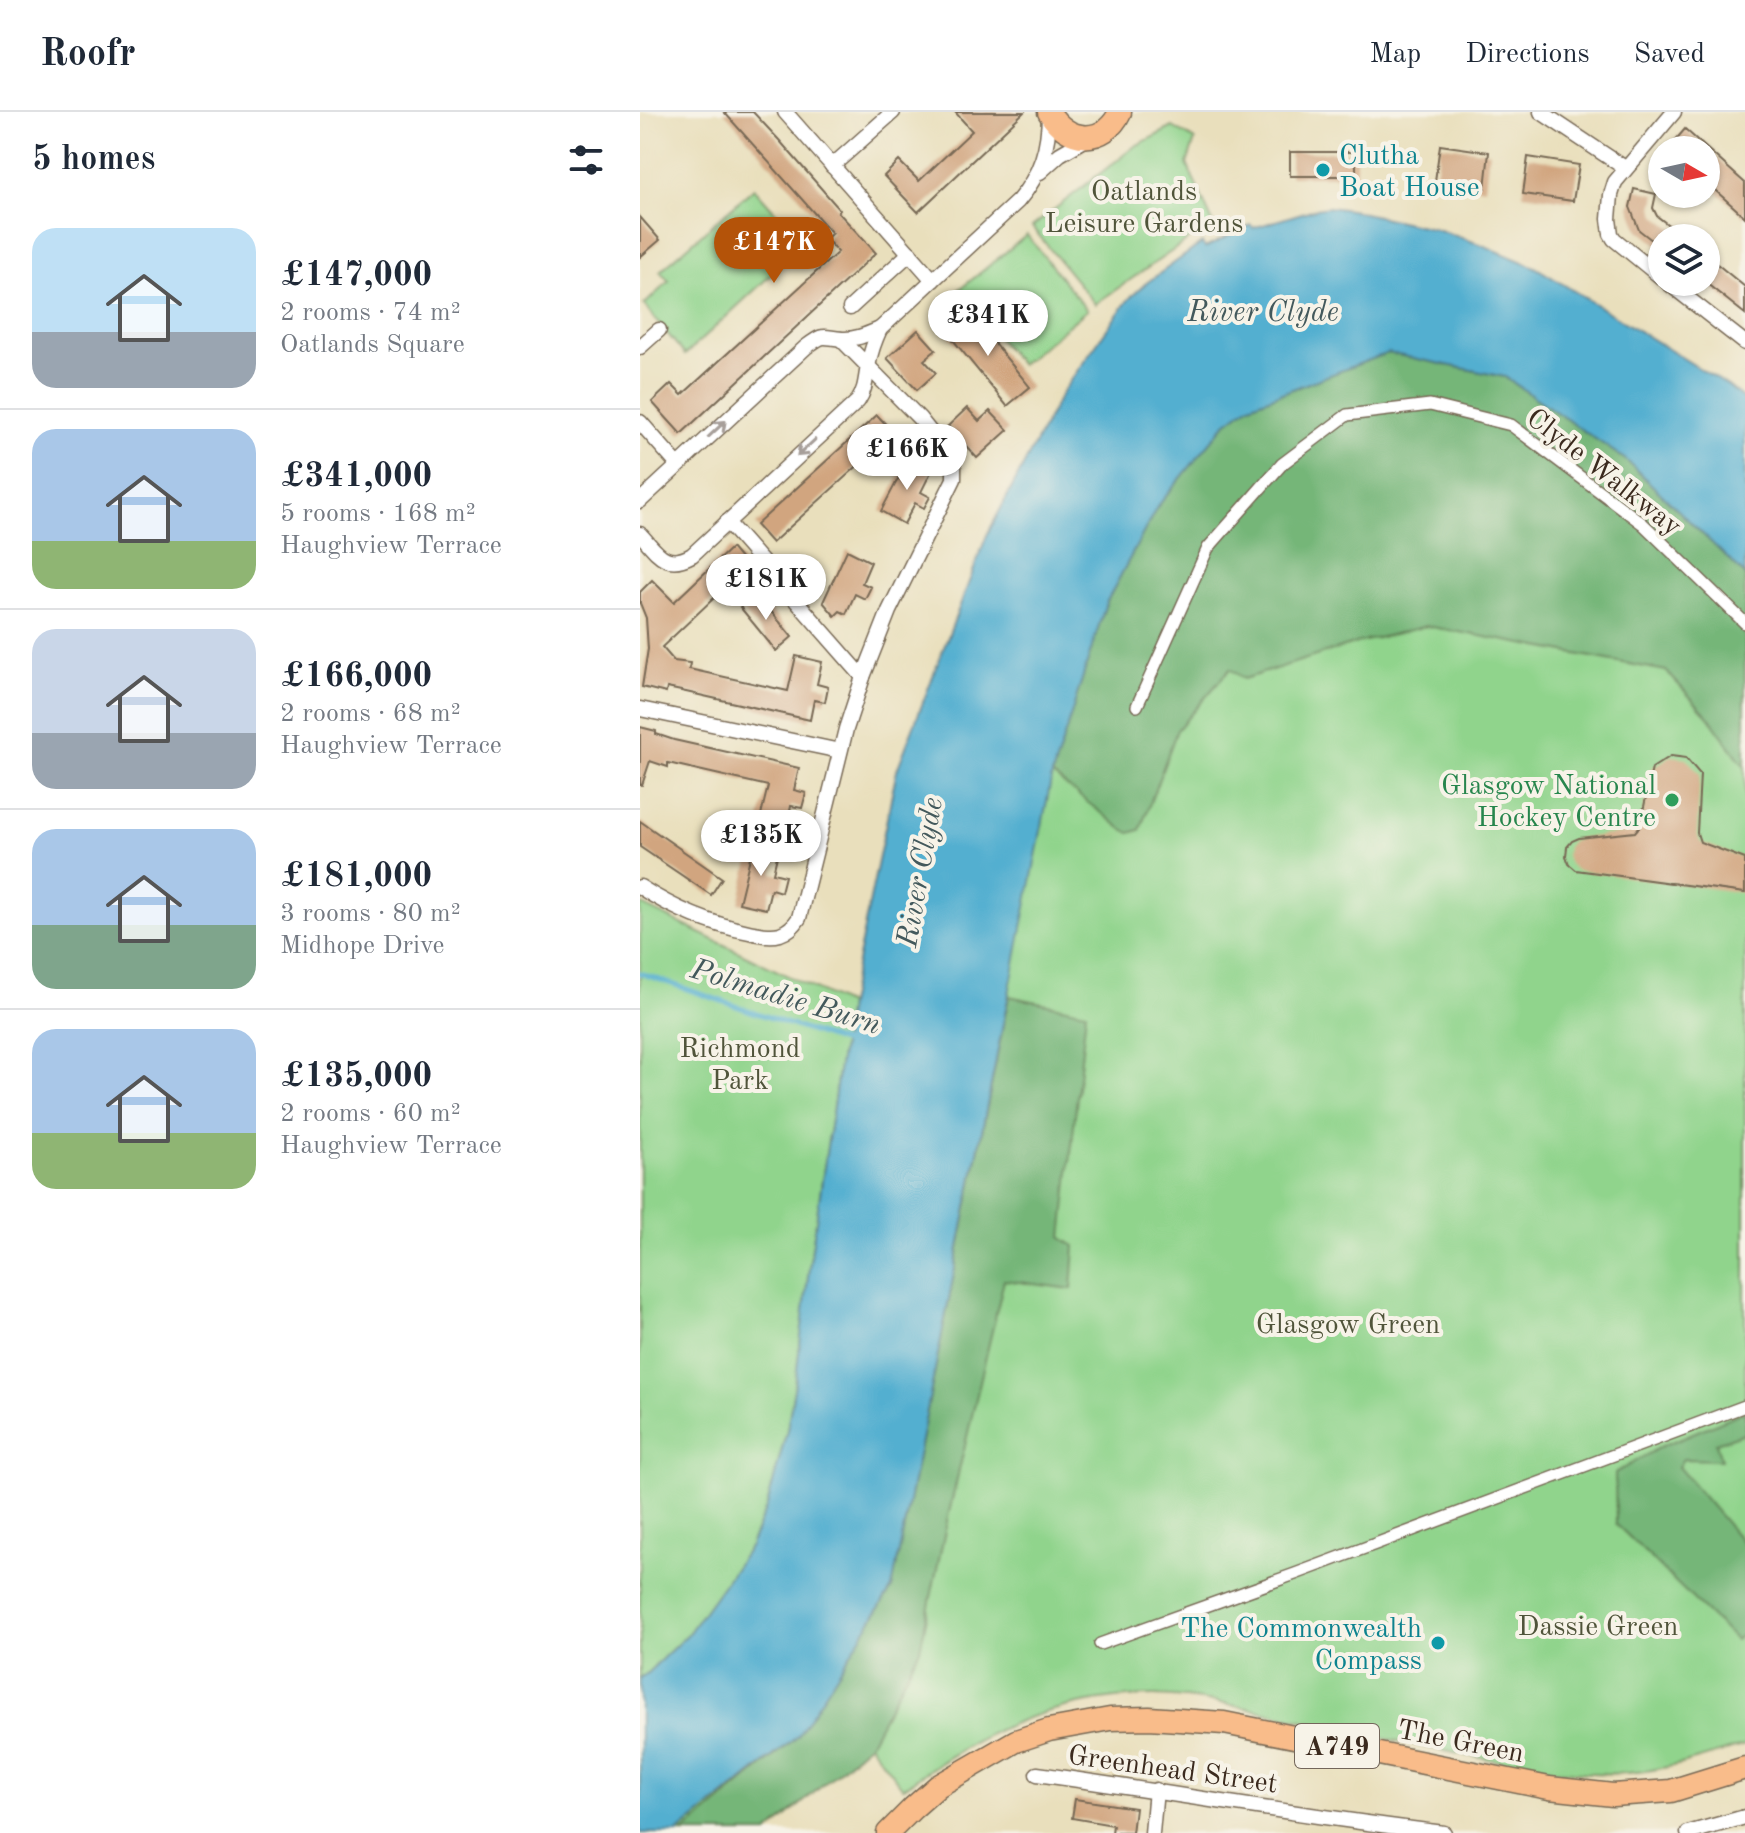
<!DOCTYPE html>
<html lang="en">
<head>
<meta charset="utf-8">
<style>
  :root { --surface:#fff; --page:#f2f2f3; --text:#1f2937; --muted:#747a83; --line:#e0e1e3; --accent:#b45309 }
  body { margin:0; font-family:"Old Standard TT",serif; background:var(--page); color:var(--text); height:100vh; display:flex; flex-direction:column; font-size:30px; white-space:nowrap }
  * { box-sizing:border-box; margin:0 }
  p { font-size:26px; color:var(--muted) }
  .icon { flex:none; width:44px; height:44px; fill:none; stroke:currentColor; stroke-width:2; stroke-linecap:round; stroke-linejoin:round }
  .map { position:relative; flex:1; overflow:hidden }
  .panel { display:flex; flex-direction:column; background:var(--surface); width:640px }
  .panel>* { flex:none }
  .needle { width:52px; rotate:99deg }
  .buttons { position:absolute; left:1008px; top:24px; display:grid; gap:16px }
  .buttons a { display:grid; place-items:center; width:72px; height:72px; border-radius:50%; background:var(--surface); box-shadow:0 2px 6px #0004; font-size:40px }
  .price { position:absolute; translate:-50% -68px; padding:0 18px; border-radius:28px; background:#fff; color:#222; font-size:26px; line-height:52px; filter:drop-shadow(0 2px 4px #0008) }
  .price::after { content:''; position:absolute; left:50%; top:48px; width:24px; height:18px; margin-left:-12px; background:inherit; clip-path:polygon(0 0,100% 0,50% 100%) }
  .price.on { background:var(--accent); color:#fff }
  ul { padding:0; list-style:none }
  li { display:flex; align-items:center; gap:24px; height:200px; padding:0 32px }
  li+li { border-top:2px solid var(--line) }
  li span { display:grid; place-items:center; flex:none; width:224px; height:160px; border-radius:24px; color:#555 }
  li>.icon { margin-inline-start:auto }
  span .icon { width:96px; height:96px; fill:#fffc; stroke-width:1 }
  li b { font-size:34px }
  h2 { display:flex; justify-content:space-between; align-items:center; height:96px; padding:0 32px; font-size:34px }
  header { display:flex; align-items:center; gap:48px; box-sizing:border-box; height:112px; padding:0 40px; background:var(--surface); border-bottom:2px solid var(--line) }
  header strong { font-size:38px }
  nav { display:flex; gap:44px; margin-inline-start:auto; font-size:28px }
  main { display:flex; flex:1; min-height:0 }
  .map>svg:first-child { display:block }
  .green { fill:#90d48c; stroke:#667f55; stroke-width:2 }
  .forest { fill:#74b678; stroke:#58704b; stroke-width:2 }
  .water { fill:#52afd0; stroke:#466c77; stroke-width:2 }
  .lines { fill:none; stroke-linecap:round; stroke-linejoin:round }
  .stream { stroke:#52afd0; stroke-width:5 }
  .building { fill:#d1a57f }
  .pedestrian-casing { stroke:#786955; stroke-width:14 }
  .minor-casing { stroke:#786955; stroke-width:17 }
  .primary-casing { stroke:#786955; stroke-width:25 }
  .pedestrian { stroke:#fff; stroke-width:11 }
  .minor { stroke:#fff; stroke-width:14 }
  .primary { stroke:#f9bc8a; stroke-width:22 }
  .oneway { stroke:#a79f9a }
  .culture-dot { fill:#0f9aa8; stroke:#f7f3e8; stroke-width:3 }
  .leisure-dot { fill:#2e9e5b; stroke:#f7f3e8; stroke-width:3 }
  .labels { text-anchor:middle; stroke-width:8; stroke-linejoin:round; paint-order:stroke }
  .shield { fill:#f7f3e8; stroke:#73665b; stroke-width:2 }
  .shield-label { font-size:26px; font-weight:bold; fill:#3b2a1e }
  .culture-label { font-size:28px; fill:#0d838f; stroke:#f7f3e8; text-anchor:start }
  .park-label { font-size:28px; fill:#50543a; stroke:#f7f3e8 }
  .street-label { font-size:28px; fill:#3b2a1e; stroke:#f7f3e8 }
  .leisure-label { font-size:28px; fill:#27864d; stroke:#f7f3e8; text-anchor:end }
  .water-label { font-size:30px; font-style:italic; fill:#43595c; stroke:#f7f3e8 }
</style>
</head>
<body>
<header>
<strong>Roofr</strong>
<nav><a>Map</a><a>Directions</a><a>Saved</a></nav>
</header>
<main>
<section class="panel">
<h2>5 homes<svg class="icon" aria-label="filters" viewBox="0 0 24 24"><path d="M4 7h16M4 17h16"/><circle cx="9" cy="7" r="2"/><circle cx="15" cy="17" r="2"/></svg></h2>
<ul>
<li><span style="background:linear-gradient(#bfe0f5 65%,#9aa5b1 0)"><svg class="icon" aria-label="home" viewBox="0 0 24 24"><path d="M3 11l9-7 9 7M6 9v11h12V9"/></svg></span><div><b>£147,000</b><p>2 rooms · 74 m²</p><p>Oatlands Square</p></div></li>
<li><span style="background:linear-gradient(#a9c7e8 70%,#8fb573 0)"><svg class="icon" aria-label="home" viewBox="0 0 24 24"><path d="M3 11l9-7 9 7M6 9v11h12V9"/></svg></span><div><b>£341,000</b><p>5 rooms · 168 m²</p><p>Haughview Terrace</p></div></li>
<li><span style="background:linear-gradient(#c9d6e8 65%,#9aa5b1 0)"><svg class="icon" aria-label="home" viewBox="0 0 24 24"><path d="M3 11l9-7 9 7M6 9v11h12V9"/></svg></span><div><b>£166,000</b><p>2 rooms · 68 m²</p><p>Haughview Terrace</p></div></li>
<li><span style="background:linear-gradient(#a9c7e8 60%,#7fa58c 0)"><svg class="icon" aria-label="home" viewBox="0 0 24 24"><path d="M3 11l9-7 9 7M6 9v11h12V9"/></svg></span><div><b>£181,000</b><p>3 rooms · 80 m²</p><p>Midhope Drive</p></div></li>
<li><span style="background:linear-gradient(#a9c7e8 65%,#8fb573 0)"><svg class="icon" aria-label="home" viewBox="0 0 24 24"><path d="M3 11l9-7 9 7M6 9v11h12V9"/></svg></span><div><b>£135,000</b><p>2 rooms · 60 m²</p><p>Haughview Terrace</p></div></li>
</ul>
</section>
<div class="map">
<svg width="1105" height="1721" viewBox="0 0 1105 1721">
  <rect width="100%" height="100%" fill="#f7f3e8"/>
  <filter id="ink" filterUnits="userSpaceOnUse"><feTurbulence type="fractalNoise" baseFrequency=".0125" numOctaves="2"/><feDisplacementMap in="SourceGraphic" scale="16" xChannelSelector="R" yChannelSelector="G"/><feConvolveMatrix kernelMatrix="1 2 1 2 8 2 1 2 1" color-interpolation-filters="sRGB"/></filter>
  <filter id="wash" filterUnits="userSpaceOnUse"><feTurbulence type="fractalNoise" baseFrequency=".006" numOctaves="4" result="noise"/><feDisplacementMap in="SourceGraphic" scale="32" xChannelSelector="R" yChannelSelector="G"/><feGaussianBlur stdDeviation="1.8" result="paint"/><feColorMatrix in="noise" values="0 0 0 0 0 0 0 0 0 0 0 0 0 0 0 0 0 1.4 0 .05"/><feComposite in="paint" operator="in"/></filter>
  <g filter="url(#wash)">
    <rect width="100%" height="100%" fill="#e9dfbc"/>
    <g class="green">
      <path d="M533 15 555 28 547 52 573 111 455 192 392 115 495 34Z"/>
      <path d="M114 76 164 132 45 243 4 193 29 169 20 159Z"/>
      <path d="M387 123 447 198 380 253 319 178Z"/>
      <path d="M1105 466V1633C1066 1645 1028 1658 987 1661 937 1664 886 1654 836 1645 775 1634 714 1619 652 1606 607 1596 561 1585 514 1584 467 1584 416 1594 372 1612 335 1627 295 1653 263 1676L229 1632 128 1721H37L158 1624 412 663 466 491Z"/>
      <path d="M0 792 208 893 169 1157 156 1266 147 1318 127 1394 110 1434 83 1473 47 1523 0 1568Z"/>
    </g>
    <g class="forest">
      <path d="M748 241 865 265 986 348 1105 463V655L1068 604 1026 559 787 514 713 532 604 567 590 557 537 618 500 718 490 721 481 716 412 663 466 491 517 395 586 311 610 293Z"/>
      <path d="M369 884 446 900 422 1126 435 1134 432 1177 364 1168 308 1405 280 1537 229 1632 128 1721H43L158 1624 252 1476Z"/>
      <path d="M1105 1299V1321L1076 1331 1081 1348 1043 1347 1038 1355 1105 1433V1521L1095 1528 976 1412 975 1361 1022 1334Z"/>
    </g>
    <path class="water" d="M689 95 710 98 796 117 845 134 895 155 1088 274 1105 288V463L986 348 865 265 748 241 610 293 586 311 517 395 466 491 412 663 252 1476 158 1624 37 1721H0V1568L47 1523 83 1473 110 1434 127 1394 147 1318 156 1266 169 1157 208 893 257 658 347 423 421 282 472 210 489 187 505 172 562 131 565 136 611 113 613 116 675 97Z"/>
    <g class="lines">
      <path class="stream" d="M0 861 207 932"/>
    </g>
    <g id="blocks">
      <g class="building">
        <path d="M84 0H113L139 28 200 98 198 100 236 141 41 322 12 290 31 272 42 283 198 140 186 127 192 121Z"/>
        <path d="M315 0H384L278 100 244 64 259 49 279 69 332 19Z"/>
        <path d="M1045 17 1105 71V105L1066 70V38H1027Z"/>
        <path d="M800 33 849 40 845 76 795 69Z"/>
        <rect x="650" y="40" width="66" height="24"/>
        <path d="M888 45 939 53 933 89 883 82Z"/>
        <path d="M994 77 1016 82 1013 96 1017 104 1045 126H1022V136L999 118 990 95Z"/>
        <path d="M0 105 20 128 0 145Z"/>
        <path d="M1066 143 1105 175V202L1066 171Z"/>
        <path d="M328 199 390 275 367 294 305 218Z"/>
        <path d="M278 218 296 238 284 248 296 261 277 278 247 246Z"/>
        <path d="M327 296 339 309 350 299 368 318 337 346 308 314Z"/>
        <path d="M237 303 254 321 132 431 116 413Z"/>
        <path d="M268 348 291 360 281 380 290 385 284 396 275 391 264 412 241 399Z"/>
        <path d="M91 436 107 455 22 535 34 549 50 551 49 557 148 579 156 544 182 550 177 572 188 575 185 590 174 588 170 608 46 580 27 576 26 581 2 575 8 537 6 506 0 491V480L12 468 34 490Z"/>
        <path d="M207 438 231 450 222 471 231 475 225 487 215 482 206 502 200 499 195 504 183 490Z"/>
        <path d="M116 481 152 525 136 539 100 495Z"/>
        <path d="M0 615 16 619V622L34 628 159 656 154 678 166 681 162 696 151 694 147 714 120 707 128 674 28 651V655L10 649 2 673H0Z"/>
        <path d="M1031 644 1046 646 1060 662 1057 721 1060 730 1105 747V781L936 758 929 752 926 744 927 735 932 729 939 726 995 720 1000 714 1012 656Z"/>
        <path d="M0 709 82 766 71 783 0 735Z"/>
        <path d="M113 733 138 740 133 761 145 764 141 780 131 777 126 797 99 791Z"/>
        <path d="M435 1687 495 1696 492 1721H472L473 1713 432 1706Z"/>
      </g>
    </g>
  </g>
  <g filter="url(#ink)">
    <use href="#blocks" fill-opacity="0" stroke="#786955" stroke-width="2"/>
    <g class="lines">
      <g class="pedestrian-casing">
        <g id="pedestrian">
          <path d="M497 594 568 436 642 352 707 303 790 293 871 313 1003 412 1105 511"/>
          <path d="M460 1532 655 1462 1105 1294"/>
        </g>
      </g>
      <g class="minor-casing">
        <g id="minor">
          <path d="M145 0 293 168"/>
          <path d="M901 0 985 56"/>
          <path d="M192 54 253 0"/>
          <path d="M400 60 420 42 448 26"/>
          <path d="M1022 166 974 127 971 122 969 107 971 83 975 70 1034 0"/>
          <path d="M1027 170 1105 231"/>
          <path d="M210 196 270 141"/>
          <path d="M0 235 19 218"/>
          <path d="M0 310 38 353"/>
          <path d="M0 389 166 235C185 221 181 225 202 227 215 228 228 222 240 217"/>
          <path d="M87 410 223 565"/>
          <path d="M0 422C17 440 25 458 52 443L218 289C227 275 225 265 229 250 231 238 235 228 240 217L378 89C401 62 409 35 409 0"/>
          <path d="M0 597 200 639"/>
          <path d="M0 775C34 797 69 812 109 820 120 822 130 825 140 822 149 819 154 814 159 806L206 617 223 565 249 499 314 367V355L311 346 280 307 201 227"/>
          <path d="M397 1662C533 1681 668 1705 804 1721"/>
          <path d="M512 1721 516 1678"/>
          <path d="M1048 1721 1105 1705"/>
        </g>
      </g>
      <g class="primary-casing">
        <g id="primary">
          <path d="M409 0C427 31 464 34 480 0"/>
          <path d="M248 1721 273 1696 298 1674 376 1629 409 1618 470 1607 509 1606 584 1611 909 1676 973 1683 1031 1679 1105 1656"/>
        </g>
      </g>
      <use href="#pedestrian" class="pedestrian"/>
      <use href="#minor" class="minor"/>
      <use href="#primary" class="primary"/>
    </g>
    <defs><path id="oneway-shaft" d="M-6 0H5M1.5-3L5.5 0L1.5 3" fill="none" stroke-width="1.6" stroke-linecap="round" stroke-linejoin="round" transform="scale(2)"/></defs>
    <g class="oneway">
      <use href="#oneway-shaft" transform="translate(77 317) rotate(-43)"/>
      <use href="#oneway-shaft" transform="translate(166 336) rotate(137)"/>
    </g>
  </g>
  <g class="culture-dot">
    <circle cx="683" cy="58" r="8"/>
    <circle cx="798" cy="1531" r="8"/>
  </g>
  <circle class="leisure-dot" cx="1032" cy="688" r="8"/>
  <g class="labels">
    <rect class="shield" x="655" y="1612" width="84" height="44" rx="6"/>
    <g class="shield-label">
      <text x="697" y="1643">A749</text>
    </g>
    <g class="culture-label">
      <text x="699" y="52">Clutha<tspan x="699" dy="32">Boat House</tspan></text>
      <text x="782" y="1525" text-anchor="end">The Commonwealth<tspan x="782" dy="32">Compass</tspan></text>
    </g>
    <g class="park-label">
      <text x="504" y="88">Oatlands<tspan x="504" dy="32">Leisure Gardens</tspan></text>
      <text x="100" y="945">Richmond<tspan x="100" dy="32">Park</tspan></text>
      <text x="708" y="1221">Glasgow Green</text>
      <text x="958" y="1523">Dassie Green</text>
    </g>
    <g class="street-label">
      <text transform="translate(965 359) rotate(38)" y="10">Clyde Walkway</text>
      <text transform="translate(821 1628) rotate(11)" y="10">The Green</text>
      <text transform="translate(533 1656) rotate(8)" y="10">Greenhead Street</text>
    </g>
    <g class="leisure-label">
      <text x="1016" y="682">Glasgow National<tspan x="1016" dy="32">Hockey Centre</tspan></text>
    </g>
    <g class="water-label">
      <text x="623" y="209">River Clyde</text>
      <text transform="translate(279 760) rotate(-80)" y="10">River Clyde</text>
      <text transform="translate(146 884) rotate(17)" y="10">Polmadie Burn</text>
    </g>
  </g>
</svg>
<div class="buttons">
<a><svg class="needle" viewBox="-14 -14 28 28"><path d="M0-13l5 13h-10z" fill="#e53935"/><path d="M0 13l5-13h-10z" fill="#747a83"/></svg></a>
<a><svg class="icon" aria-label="layers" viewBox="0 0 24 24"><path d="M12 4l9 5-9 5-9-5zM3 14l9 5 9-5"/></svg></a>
</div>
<b class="price on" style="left:134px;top:173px">£147K</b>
<b class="price" style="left:348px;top:246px">£341K</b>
<b class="price" style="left:267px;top:380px">£166K</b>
<b class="price" style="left:126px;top:510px">£181K</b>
<b class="price" style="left:121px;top:766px">£135K</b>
</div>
</main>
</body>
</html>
